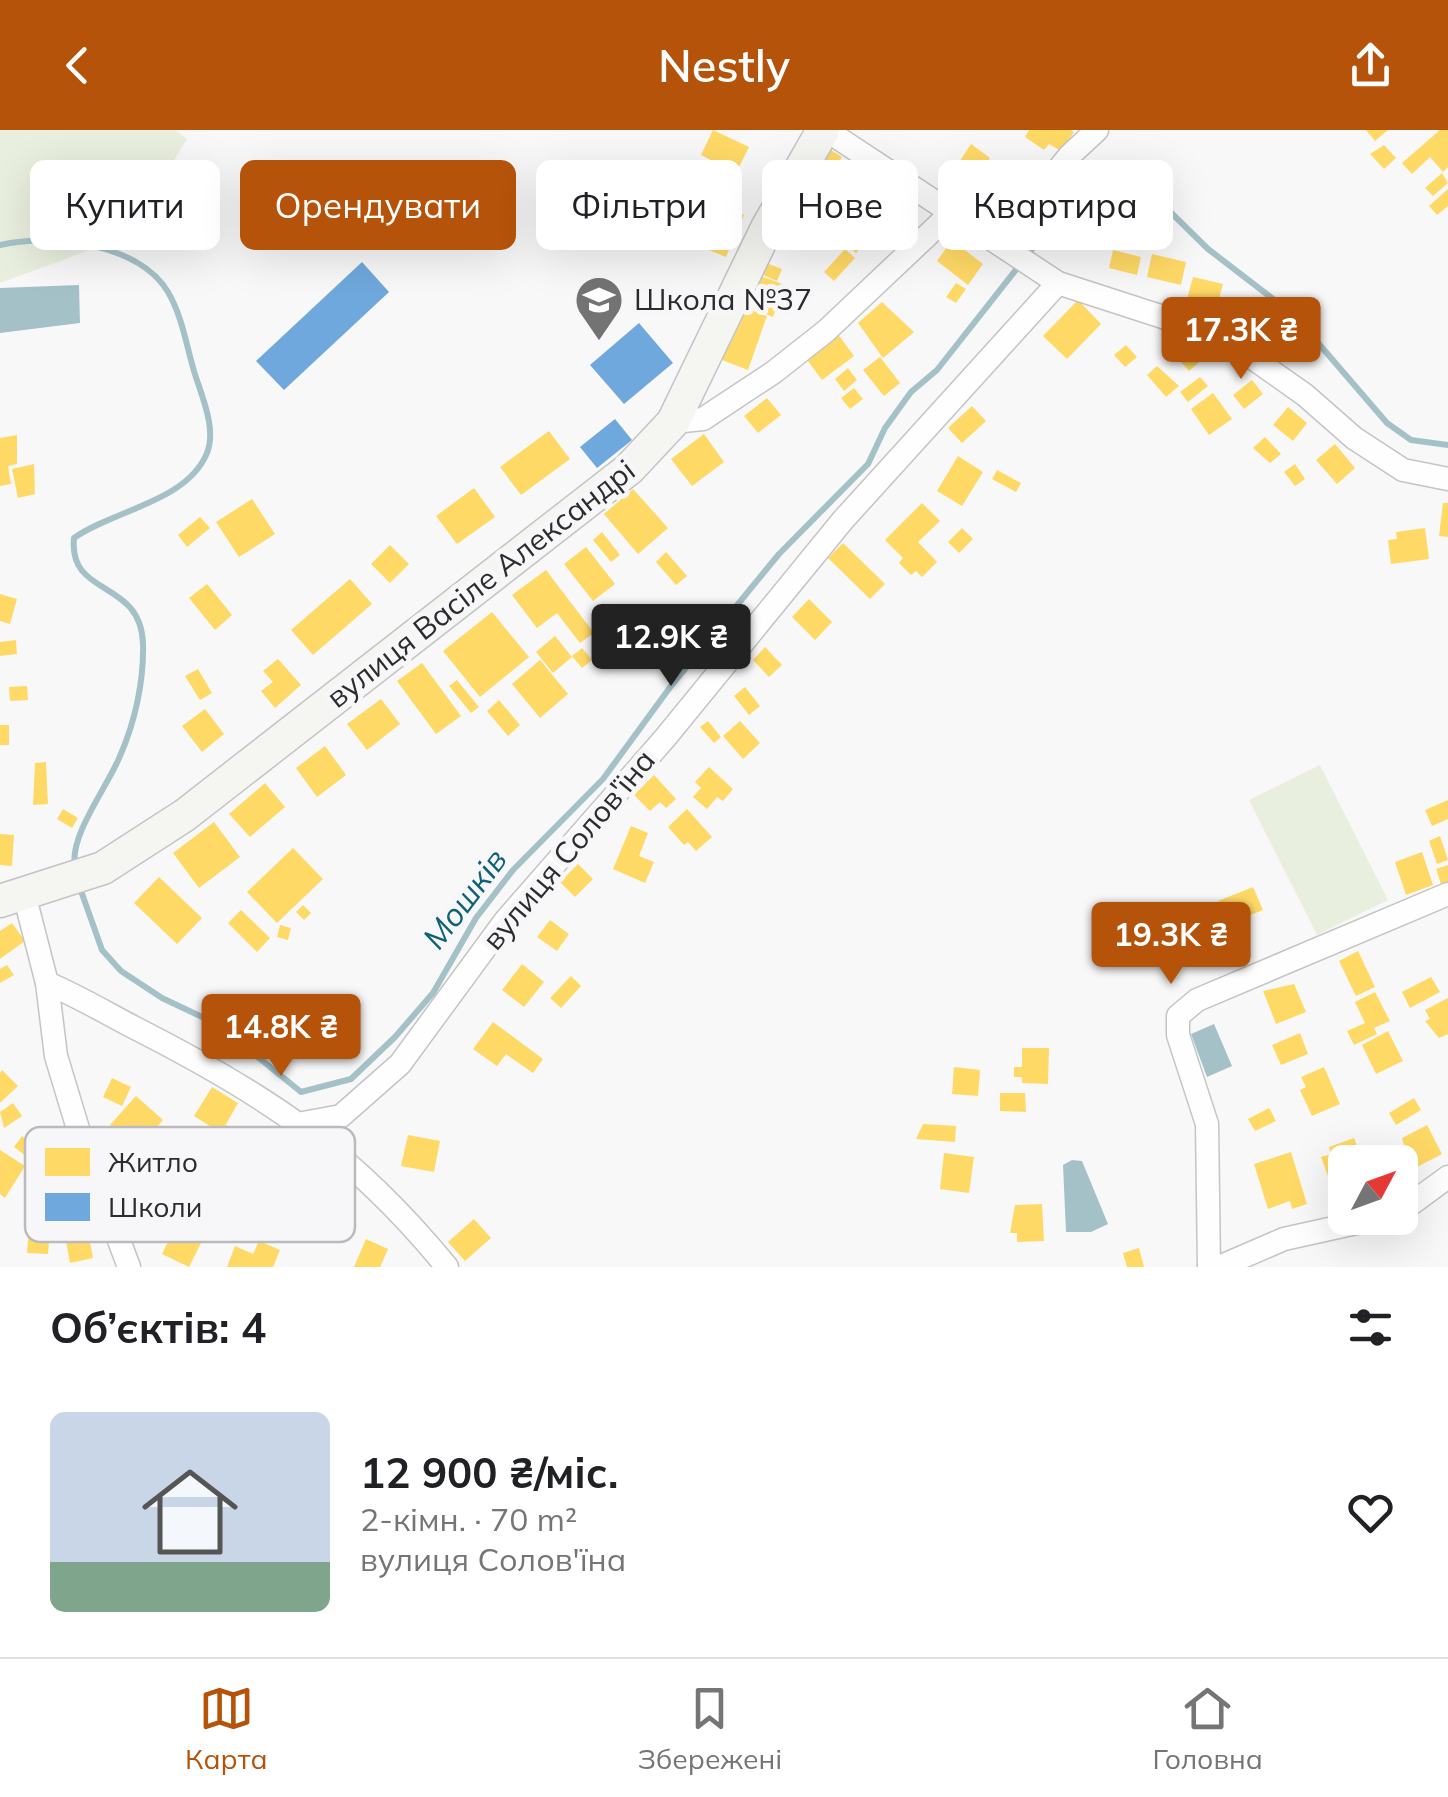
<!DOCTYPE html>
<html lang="uk">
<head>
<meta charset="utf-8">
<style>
  :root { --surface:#fff; --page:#f2f2f2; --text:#202124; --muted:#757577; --line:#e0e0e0; --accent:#b45309 }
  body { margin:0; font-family:Mulish,sans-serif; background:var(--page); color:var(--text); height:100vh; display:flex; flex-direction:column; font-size:38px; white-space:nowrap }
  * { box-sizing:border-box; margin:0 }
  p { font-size:32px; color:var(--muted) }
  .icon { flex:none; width:55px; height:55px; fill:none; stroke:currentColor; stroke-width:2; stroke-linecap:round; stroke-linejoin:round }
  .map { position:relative; height:1137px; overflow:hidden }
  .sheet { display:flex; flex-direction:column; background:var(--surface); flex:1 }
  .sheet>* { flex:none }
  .guide { position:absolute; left:30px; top:30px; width:1390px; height:90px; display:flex; gap:20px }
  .needle { width:65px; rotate:49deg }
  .buttons { position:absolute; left:1328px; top:1015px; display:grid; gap:20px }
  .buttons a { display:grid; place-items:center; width:90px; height:90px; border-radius:15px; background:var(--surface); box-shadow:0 10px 40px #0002; font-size:50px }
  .price { position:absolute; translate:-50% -85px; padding:0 22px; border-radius:10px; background:var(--accent); color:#fff; font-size:32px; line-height:65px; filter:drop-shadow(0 2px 5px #0008) }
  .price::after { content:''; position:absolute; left:50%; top:60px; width:30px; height:22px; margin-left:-15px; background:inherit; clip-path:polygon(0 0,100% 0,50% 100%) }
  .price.selected { background:#222; color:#fff }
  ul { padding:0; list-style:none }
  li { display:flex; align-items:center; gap:30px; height:250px; padding:0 50px }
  li span { display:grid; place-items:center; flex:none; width:280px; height:200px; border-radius:15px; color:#555 }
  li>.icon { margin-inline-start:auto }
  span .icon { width:120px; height:120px; fill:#fffc; stroke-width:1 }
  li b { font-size:42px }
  h2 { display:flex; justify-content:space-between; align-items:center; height:120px; padding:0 50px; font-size:42px }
  .pill { padding:0 35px; border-radius:15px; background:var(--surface); box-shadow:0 10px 40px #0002; font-size:35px; line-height:90px }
  .pill.selected { background:var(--accent); color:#fff }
  header { display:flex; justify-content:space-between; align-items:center; height:130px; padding:0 50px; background:var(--accent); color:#fff; font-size:45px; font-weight:600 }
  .tab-bar { display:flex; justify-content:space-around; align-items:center; height:140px; border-top:2px solid var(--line); background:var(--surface); font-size:28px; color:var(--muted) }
  .tab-bar a { display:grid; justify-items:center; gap:5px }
  .tab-bar .selected { color:var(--accent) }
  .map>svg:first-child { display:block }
  .green { fill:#e9efde }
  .water { fill:#a5c1c8 }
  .homes { fill:#ffd966 }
  .schools { fill:#6fa8dc }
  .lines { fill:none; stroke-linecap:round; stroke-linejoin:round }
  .stream { stroke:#a5c1c8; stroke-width:6 }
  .minor-casing { stroke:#c4c4c4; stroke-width:25 }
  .secondary-casing { stroke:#c4c4c4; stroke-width:35 }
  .minor { stroke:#fefefe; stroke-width:22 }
  .secondary { stroke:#f5f5f1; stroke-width:32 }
  .labels { text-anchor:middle; stroke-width:10; stroke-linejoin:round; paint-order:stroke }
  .poi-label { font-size:30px; fill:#2c2c2c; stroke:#f7f7f9; text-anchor:start }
  .street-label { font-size:30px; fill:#2c2c2c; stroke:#f7f7f9 }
  .water-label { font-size:32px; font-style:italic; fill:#0f6271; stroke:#f7f7f9 }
  .key { fill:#f7f7f9; stroke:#bababc; stroke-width:2.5 }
  .key-label { font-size:28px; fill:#2c2c2c }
</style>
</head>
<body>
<header><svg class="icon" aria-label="back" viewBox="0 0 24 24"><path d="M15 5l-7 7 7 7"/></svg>Nestly<svg class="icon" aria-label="share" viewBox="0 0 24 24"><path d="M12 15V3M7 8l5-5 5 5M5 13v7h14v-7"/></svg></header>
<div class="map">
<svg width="1448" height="1137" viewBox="0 0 1448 1137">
  <rect width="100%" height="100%" fill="#f8f8f8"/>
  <g class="green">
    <path d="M0 0H175L187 9 128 106 0 153Z"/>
    <path d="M1320 635 1388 770 1317 805 1249 670Z"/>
  </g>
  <g class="water">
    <path d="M79 155 80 193 0 203V158Z"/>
    <path d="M1214 894 1232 936 1207 947 1191 904Z"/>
    <path d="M1072 1030 1082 1031 1108 1094 1091 1102H1066L1063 1035Z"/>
  </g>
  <g class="homes">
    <path d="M713 0 749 17 736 43 701 25Z"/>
    <path d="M1029 0H1071L1074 2 1061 21 1049 14 1044 20 1025 7Z"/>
    <path d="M1366 0H1388L1375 11Z"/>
    <path d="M1440 0H1448V37L1443 42 1430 27 1412 44 1402 33Z"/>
    <path d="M971 14 990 28 971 56 952 43Z"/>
    <path d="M1384 15 1396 28 1384 39 1370 24Z"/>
    <path d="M826 17 842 27 833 41 817 32Z"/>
    <path d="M813 33 841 48 823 80 796 65Z"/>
    <path d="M1004 33 1023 46 1007 71 987 59Z"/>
    <path d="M1442 43 1448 53 1433 66 1425 58Z"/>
    <path d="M890 49 920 73 894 106 864 82Z"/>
    <path d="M1448 59V76L1437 85 1429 76Z"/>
    <path d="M717 74 744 85 726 127 699 116Z"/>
    <path d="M854 101 866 111 856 123 844 113Z"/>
    <path d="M952 110 983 134 968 155 937 131Z"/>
    <path d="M845 119 855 128 834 151 824 142Z"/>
    <path d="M1113 120 1141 127 1137 145 1109 138Z"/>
    <path d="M1152 124 1186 132 1181 155 1147 147Z"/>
    <path d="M761 131 782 139 777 151 756 142Z"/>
    <path d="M755 144 785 155 773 187 743 175Z"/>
    <path d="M1193 147 1223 154 1217 176 1187 169Z"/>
    <path d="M956 153 966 159 956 173 946 167Z"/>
    <path d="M1078 170 1101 194 1067 229 1043 206Z"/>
    <path d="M882 172 914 202 883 228 858 193Z"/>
    <path d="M742 177 767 186 748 240 722 230Z"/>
    <path d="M1254 186 1265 192 1258 204 1247 199Z"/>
    <path d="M837 203 854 226 822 250 805 227Z"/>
    <path d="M1188 210 1204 228 1189 241 1173 223Z"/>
    <path d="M1126 215 1137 227 1125 237 1114 225Z"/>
    <path d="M880 227 900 253 884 266 863 240Z"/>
    <path d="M1157 236 1179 256 1166 267 1147 245Z"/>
    <path d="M848 238 857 250 844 261 835 249Z"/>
    <path d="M1200 247 1208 256 1188 272 1180 262Z"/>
    <path d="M1252 250 1263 264 1244 279 1233 265Z"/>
    <path d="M854 258 863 269 850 279 841 268Z"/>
    <path d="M1213 263 1232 289 1209 305 1191 279Z"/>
    <path d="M767 268 781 285 758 303 744 286Z"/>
    <path d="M972 276 986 291 962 313 948 298Z"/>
    <path d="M1288 277 1307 293 1293 311 1273 295Z"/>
    <path d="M549 301 570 329 521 365 500 337Z"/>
    <path d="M704 304 724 332 692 356 671 329Z"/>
    <path d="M17 305V334L8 336 11 354 0 356V308Z"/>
    <path d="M1265 307 1281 324 1270 333 1253 318Z"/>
    <path d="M1335 314 1355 338 1337 354 1316 330Z"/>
    <path d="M958 326 983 342 962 376 937 361Z"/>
    <path d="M34 334 35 364 18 368 12 339Z"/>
    <path d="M1295 334 1305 349 1295 356 1284 342Z"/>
    <path d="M997 340 1021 353 1016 362 992 349Z"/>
    <path d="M474 358 495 387 457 414 436 386Z"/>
    <path d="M633 359 668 398 638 424 604 384Z"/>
    <path d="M252 369 275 404 239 427 216 392Z"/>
    <path d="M922 373 940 391 918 412 937 432 922 447 916 441 911 445 899 433 903 428 885 410Z"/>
    <path d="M1443 373H1448V407L1439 406Z"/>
    <path d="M200 387 210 398 187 417 178 405Z"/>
    <path d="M962 398 973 409 959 423 948 412Z"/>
    <path d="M1425 398 1429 429 1391 434 1388 410 1397 409 1396 402Z"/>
    <path d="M602 402 620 425 611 432 593 410Z"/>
    <path d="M843 413 885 454 870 469 828 428Z"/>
    <path d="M390 415 409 434 390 453 371 434Z"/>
    <path d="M586 417 615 454 593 471 564 434Z"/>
    <path d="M666 422 687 446 676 455 656 432Z"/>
    <path d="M546 440 594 503 580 513 557 483 537 498 512 465Z"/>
    <path d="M350 449 372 474 313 525 291 500Z"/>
    <path d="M207 454 232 485 215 500 189 468Z"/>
    <path d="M0 464 17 469 10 494 0 491Z"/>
    <path d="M809 469 832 492 815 510 792 487Z"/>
    <path d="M492 482 529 527 480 567 443 521Z"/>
    <path d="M555 506 572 527 553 543 536 522Z"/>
    <path d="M16 510 17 524 0 526V512Z"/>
    <path d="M765 517 782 535 769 547 753 530Z"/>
    <path d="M582 518 592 530 582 538 572 526Z"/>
    <path d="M278 529 301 555 275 578 261 561 273 552 263 541Z"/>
    <path d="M540 530 568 564 540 588 512 554Z"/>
    <path d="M422 533 461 586 436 604 397 551Z"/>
    <path d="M198 539 212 563 200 570 185 546Z"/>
    <path d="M457 550 479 577 471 583 449 556Z"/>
    <path d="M27 556 28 570 10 571 9 557Z"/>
    <path d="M745 557 760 576 749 585 734 566Z"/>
    <path d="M381 569 400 594 367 620 347 594Z"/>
    <path d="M499 570 520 595 508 606 487 581Z"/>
    <path d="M205 579 224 604 202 622 182 596Z"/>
    <path d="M708 591 721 607 714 613 700 597Z"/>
    <path d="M740 591 760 613 743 629 723 606Z"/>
    <rect x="0" y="595" width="9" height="20"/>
    <path d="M325 616 346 645 317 667 296 638Z"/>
    <path d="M46 632 48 674 33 675 35 633Z"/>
    <path d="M709 637 733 659 723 671 717 667 707 679 693 667 701 658 695 652Z"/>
    <path d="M654 645 676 669 666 678 660 672 650 681 634 665Z"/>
    <path d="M265 653 285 677 250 707 229 684Z"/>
    <path d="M1448 670V689L1432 696 1425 680Z"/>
    <path d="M63 679 78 688 72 698 57 689Z"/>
    <path d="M687 679 712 707 696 721 688 712 684 715 668 697Z"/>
    <path d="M214 692 240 727 199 758 173 723Z"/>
    <path d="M631 696 648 703 639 726 654 732 645 753 613 739Z"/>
    <path d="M0 704 14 705 12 736 0 735Z"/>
    <path d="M1440 706 1448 730 1437 734 1429 711Z"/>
    <path d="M293 718 323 749 277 793 247 762Z"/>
    <path d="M1422 722 1433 755 1406 765 1395 732Z"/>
    <path d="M578 734 593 749 575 767 560 752Z"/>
    <path d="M1448 735V758L1443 760 1436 739Z"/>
    <path d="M159 747 202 788 177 814 134 773Z"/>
    <path d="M1253 757 1263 780 1227 794 1218 771Z"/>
    <path d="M303 775 311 783 304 790 296 782Z"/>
    <path d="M241 780 270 808 257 822 228 793Z"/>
    <path d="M1197 780 1208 808 1178 820 1167 792Z"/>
    <path d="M550 790 569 804 557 821 537 807Z"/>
    <path d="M12 793 25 811 0 829V801Z"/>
    <path d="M280 795 291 798 288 810 277 807Z"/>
    <path d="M1358 821 1375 857 1356 866 1339 831Z"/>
    <path d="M522 834 544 852 524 877 502 860Z"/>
    <path d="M7 835 14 845 0 853V839Z"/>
    <path d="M571 846 581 856 561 878 550 868Z"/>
    <path d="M1431 847 1440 862 1410 878 1402 862Z"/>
    <path d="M1294 854 1306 882 1276 894 1263 861Z"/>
    <path d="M1375 862 1390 891 1374 898 1377 904 1354 915 1347 901 1365 893 1355 872Z"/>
    <path d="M1448 868V904L1439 908 1425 891 1430 889 1425 880Z"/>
    <path d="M493 892 543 929 533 943 506 924 497 936 473 919Z"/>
    <path d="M1388 901 1403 931 1376 944 1362 915Z"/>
    <path d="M1300 903 1308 924 1281 935 1272 915Z"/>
    <path d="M1022 918H1049L1048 954 1022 953V947H1014V937H1022Z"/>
    <path d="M954 937 980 940 978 966 952 964Z"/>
    <path d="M1324 937 1340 974 1312 986 1300 960 1306 957 1301 947Z"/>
    <path d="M2 940 18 956 0 973V943Z"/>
    <path d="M112 948 131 957 122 976 103 967Z"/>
    <path d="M212 957 238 973 221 1003 194 986Z"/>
    <path d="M1000 963H1025L1026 982 1000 981Z"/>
    <path d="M136 966 163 990 137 1019 110 995Z"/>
    <path d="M1414 968 1421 980 1396 995 1389 983Z"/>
    <path d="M13 973 22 986 4 998 0 982Z"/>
    <path d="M1269 978 1276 991 1255 1001 1248 989Z"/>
    <path d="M923 994 956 996 955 1012 916 1009Z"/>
    <path d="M226 995 254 1011 238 1039 211 1023Z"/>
    <path d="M1427 995 1442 1024 1417 1037 1413 1028 1408 1030 1402 1008Z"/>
    <path d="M408 1005 440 1011 434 1042 401 1036Z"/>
    <path d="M22 1006 34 1016 26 1026 14 1017Z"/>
    <path d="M1354 1008 1363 1032H1345V1048L1329 1049 1321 1027 1331 1024 1329 1017Z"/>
    <path d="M0 1020 25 1036 5 1068 0 1064Z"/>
    <path d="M1291 1022 1307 1074 1292 1079 1290 1071 1268 1079 1254 1034Z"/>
    <path d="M944 1023 974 1027 969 1063 940 1059Z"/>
    <path d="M1400 1040 1410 1061 1400 1066Z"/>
    <path d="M1042 1074 1044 1111 1017 1112V1103H1010L1015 1075Z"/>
    <path d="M474 1089 491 1108 465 1131 448 1112Z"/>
    <path d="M177 1093 204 1107 189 1137 162 1124Z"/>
    <path d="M29 1098 50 1099 48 1124 27 1123Z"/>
    <path d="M88 1102 93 1128 70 1133 65 1106Z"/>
    <path d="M366 1109 388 1119 380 1137H354Z"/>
    <path d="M259 1111 280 1120 273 1137H227L235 1116 253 1124Z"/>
    <path d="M1139 1118 1144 1137H1127L1123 1123Z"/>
  </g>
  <g class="schools">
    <path d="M362 132 389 162 284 260 256 231Z"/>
    <path d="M639 193 673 233 624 274 590 235Z"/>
    <path d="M615 289 632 310 597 338 580 317Z"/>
  </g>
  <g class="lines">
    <g class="stream">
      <path d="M0 115C50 103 139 113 168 162 182 186 186 214 194 241 201 265 217 298 207 323 187 372 113 380 74 408 68 468 141 448 143 514 144 551 135 592 120 626 108 656 69 706 75 736"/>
      <path d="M80 758 102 820 121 841 162 868 217 894 301 962 351 949 395 907 433 863 476 788 513 740 603 649 671 556 779 424 868 334 885 298 911 262 937 240 1037 113 1073 55 1090 42 1106 38 1124 44 1151 63 1208 119 1294 185 1387 293 1411 310 1448 315"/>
    </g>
    <g class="minor-casing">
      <g id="minor">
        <path d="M826 0 1058 153 1197 198 1247 224 1305 265 1354 308 1403 340 1448 349"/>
        <path d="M1000 113 1069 26 1097 0"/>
        <path d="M673 292 703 289 774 242 826 201 951 83"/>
        <path d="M24 764 47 853 56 926 82 1012 129 1137"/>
        <path d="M47 853C78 866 106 883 135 898 267 965 353 1022 447 1137"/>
        <path d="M303 993 341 986 400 934 505 791 665 608 843 390 1058 153"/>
        <path d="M1400 1082 1448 1047"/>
        <path d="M1209 1137 1207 994 1178 905V886L1197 870 1448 764"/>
        <path d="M1219 1137 1284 1109 1379 1088"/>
      </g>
    </g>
    <g class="secondary-casing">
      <path id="secondary" d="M0 771 103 738 185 685 629 339 673 292 767 98 823 0"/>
    </g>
    <use href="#minor" class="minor"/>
    <use href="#secondary" class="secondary"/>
  </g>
  <defs>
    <g id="school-pin" transform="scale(2.5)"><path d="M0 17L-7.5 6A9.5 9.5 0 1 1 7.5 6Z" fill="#737373" stroke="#f7f7f9"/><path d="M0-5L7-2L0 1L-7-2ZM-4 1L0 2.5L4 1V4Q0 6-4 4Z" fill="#fff"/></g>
  </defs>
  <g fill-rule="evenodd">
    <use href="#school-pin" x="599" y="170"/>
  </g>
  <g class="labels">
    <g class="poi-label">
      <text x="634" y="180">Школа №37</text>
    </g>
    <g class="street-label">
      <text transform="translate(481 454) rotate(-38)" y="10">вулиця Васіле Александрі</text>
      <text transform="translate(569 720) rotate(-50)" y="10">вулиця Солов'їна</text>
    </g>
    <g class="water-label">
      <text transform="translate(465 769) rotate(-53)" y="11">Мошків</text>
    </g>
  </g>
  <rect x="25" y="997" width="330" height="115" rx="15" class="key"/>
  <rect x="45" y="1018" width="45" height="28" fill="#ffd966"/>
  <rect x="45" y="1063" width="45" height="28" fill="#6fa8dc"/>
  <g class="key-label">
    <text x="108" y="1042">Житло</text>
    <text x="108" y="1087">Школи</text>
  </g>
</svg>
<div class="buttons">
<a><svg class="needle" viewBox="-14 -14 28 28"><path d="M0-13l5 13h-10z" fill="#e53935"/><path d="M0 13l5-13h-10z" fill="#757577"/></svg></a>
</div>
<b class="price" style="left:1241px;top:252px">17.3K ₴</b>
<b class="price selected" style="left:671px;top:559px">12.9K ₴</b>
<b class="price" style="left:1171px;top:857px">19.3K ₴</b>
<b class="price" style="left:281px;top:949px">14.8K ₴</b>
<div class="guide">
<a class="pill">Купити</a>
<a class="pill selected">Орендувати</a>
<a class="pill">Фільтри</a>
<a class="pill">Нове</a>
<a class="pill">Квартира</a>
</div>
</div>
<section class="sheet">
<h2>Об’єктів: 4<svg class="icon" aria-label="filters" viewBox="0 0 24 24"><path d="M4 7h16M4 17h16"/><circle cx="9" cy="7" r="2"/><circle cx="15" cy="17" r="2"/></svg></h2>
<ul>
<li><span style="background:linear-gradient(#c9d6e8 75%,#7fa58c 0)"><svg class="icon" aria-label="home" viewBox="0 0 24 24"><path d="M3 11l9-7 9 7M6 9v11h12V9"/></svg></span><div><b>12 900 ₴/міс.</b><p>2-кімн. · 70 m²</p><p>вулиця Солов'їна</p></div><svg class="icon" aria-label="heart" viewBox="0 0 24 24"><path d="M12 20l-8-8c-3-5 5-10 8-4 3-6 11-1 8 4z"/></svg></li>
</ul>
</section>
<nav class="tab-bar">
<a class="selected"><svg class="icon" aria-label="map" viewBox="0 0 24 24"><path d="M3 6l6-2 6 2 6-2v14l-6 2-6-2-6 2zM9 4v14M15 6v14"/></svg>Карта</a>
<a><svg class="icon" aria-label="saved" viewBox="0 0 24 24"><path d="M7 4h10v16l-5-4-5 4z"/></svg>Збережені</a>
<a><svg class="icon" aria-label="home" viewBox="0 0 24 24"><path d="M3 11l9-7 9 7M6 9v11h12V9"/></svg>Головна</a>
</nav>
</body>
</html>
